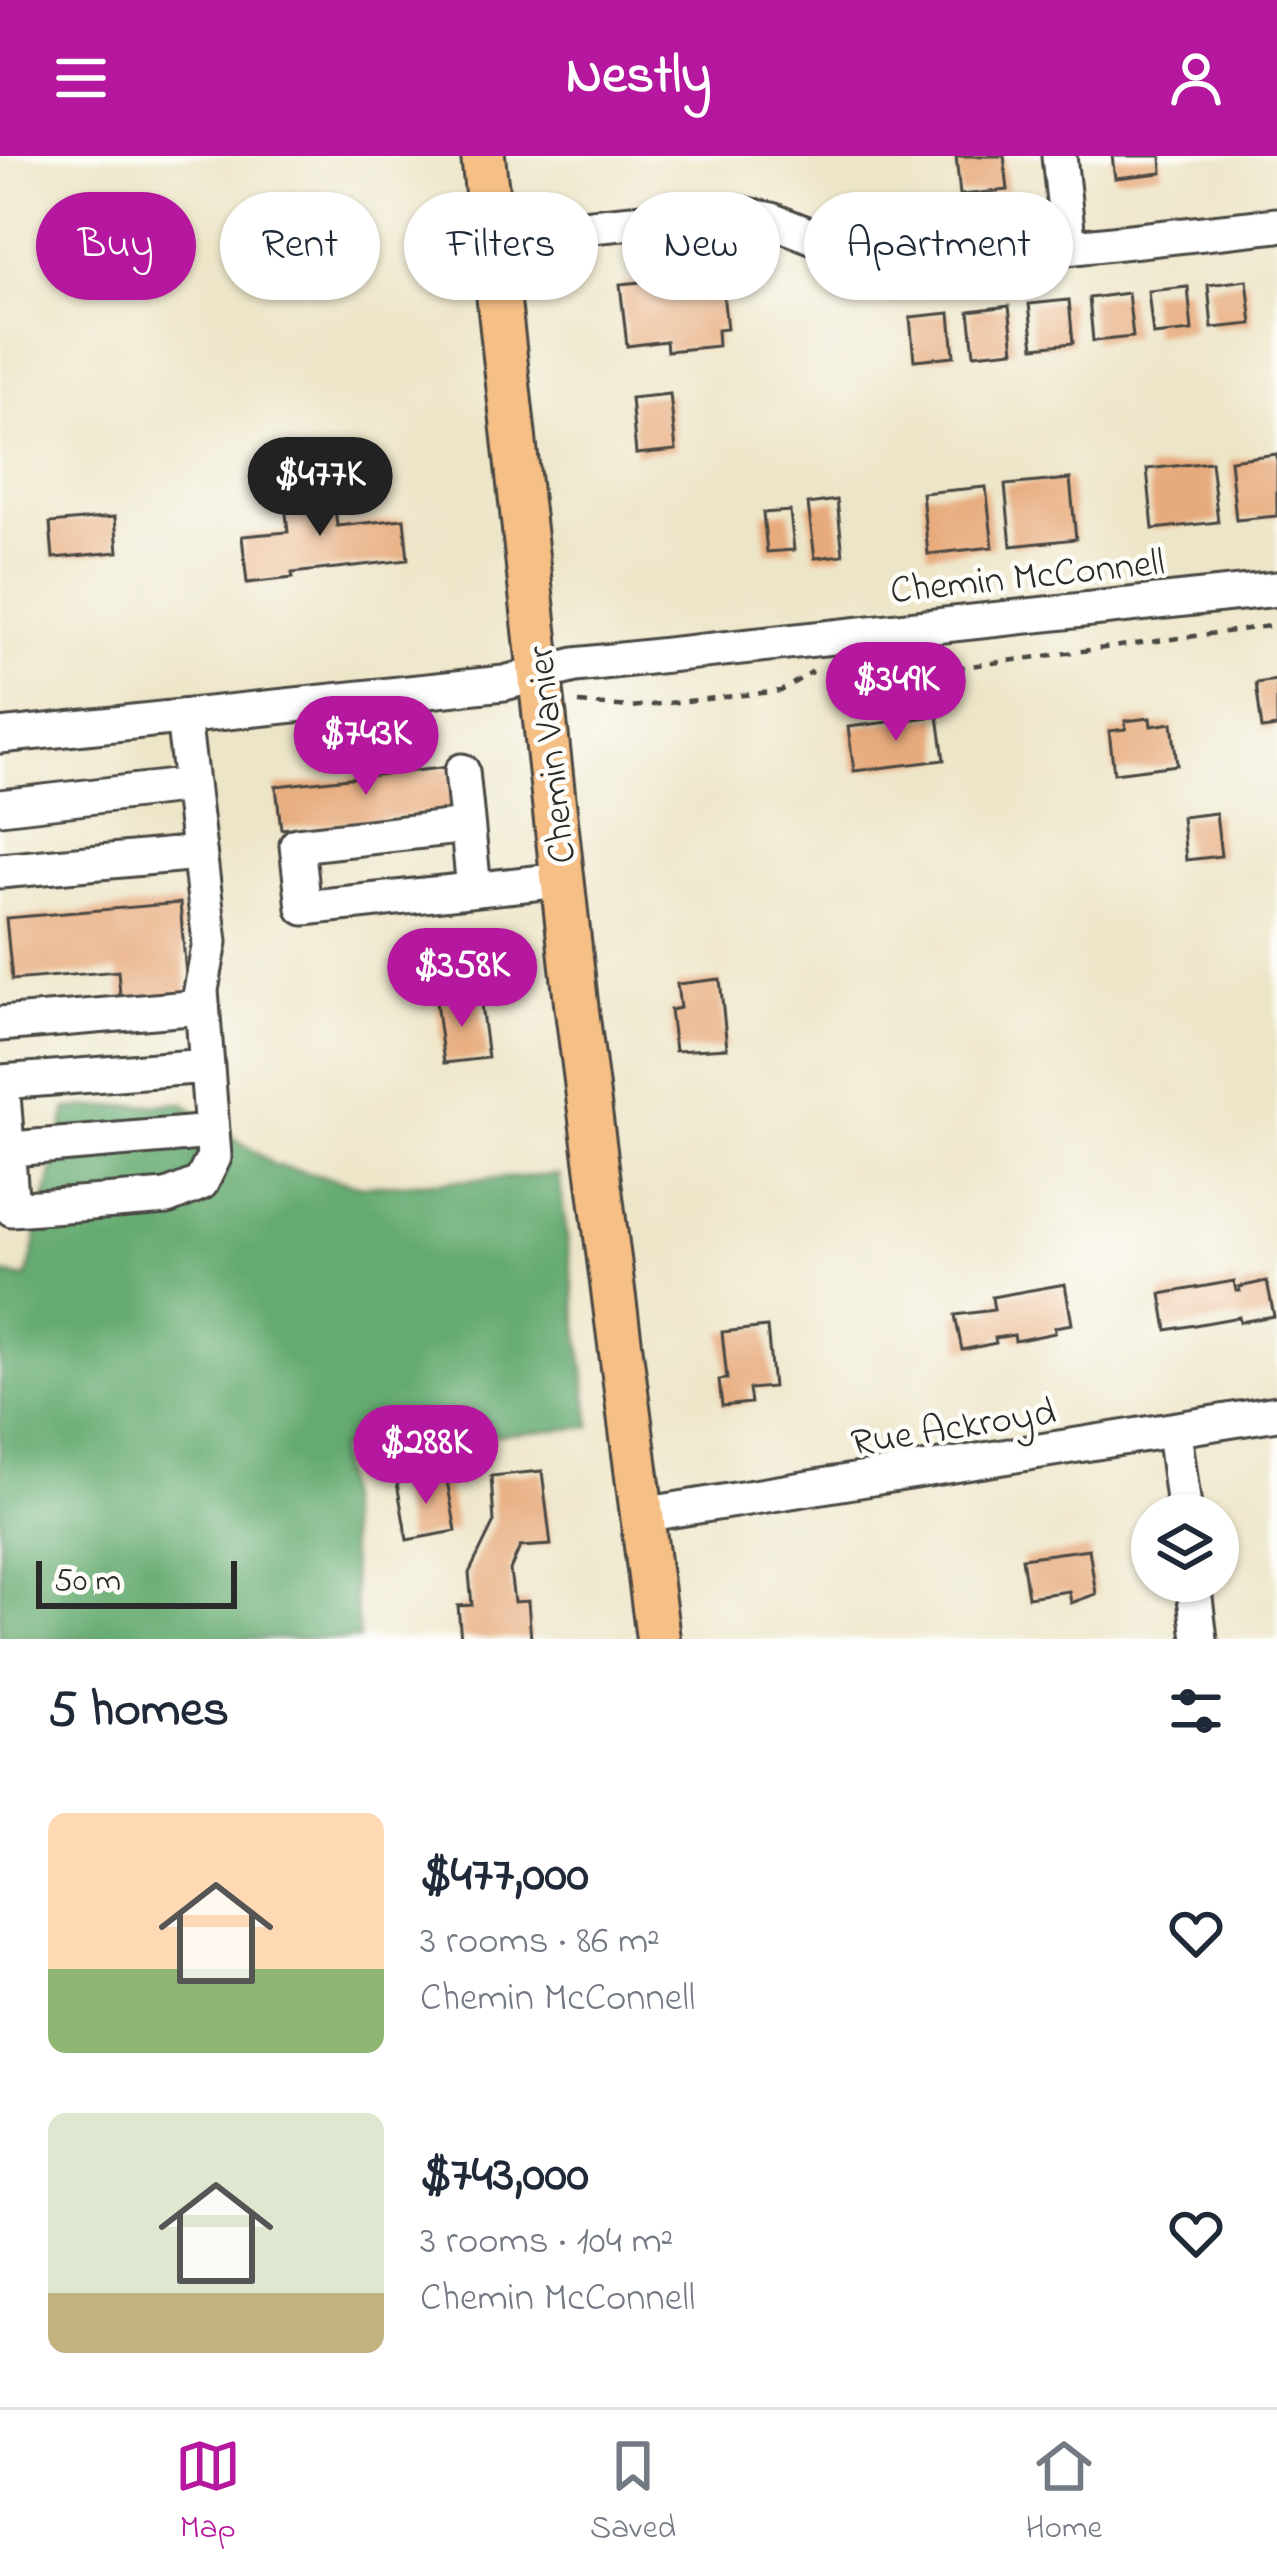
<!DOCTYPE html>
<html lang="en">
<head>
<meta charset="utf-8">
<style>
  :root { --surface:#fff; --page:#f2f2f3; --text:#1f2937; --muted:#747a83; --line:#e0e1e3; --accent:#b5179e }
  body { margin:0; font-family:"Indie Flower",sans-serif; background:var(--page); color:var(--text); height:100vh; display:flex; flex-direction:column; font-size:45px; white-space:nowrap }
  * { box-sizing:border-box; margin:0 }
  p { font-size:39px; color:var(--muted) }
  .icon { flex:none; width:66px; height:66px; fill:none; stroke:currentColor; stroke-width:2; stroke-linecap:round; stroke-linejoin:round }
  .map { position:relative; height:1483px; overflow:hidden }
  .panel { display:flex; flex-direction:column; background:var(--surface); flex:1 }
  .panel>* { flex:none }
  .guide { position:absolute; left:36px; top:36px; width:1206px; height:108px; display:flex; gap:24px }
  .fabs { position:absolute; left:1131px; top:1338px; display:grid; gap:24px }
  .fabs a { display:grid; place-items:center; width:108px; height:108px; border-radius:50%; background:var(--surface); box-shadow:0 3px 9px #0004; font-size:60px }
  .scale { position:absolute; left:36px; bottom:30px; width:201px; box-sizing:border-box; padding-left:12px; border:6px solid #2b2b2b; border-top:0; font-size:33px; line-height:42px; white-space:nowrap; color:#2b2b2b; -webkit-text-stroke:9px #fdfcf7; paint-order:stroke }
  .price { position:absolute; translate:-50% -102px; padding:0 27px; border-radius:42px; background:var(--accent); color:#fff; font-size:39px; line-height:78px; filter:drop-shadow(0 3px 6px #0008) }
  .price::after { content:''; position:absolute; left:50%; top:72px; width:36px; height:27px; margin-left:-18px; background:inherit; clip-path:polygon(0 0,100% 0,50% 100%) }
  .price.current { background:#222; color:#fff }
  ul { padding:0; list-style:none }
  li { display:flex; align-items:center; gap:36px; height:300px; padding:0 48px }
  li span { display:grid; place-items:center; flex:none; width:336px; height:240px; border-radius:18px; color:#555 }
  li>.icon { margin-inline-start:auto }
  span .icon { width:144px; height:144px; fill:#fffc; stroke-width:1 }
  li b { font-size:51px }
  h2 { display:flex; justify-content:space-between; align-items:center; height:144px; padding:0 48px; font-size:51px }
  .pill { padding:0 42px; border-radius:54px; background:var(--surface); box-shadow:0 3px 9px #0004; font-size:42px; line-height:108px }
  .pill.current { background:var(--accent); color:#fff }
  header { display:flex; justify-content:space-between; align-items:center; height:156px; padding:0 48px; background:var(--accent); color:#fff; font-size:54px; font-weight:700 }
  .menu { display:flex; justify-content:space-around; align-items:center; height:168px; border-top:3px solid var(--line); background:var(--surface); font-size:33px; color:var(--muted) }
  .menu a { display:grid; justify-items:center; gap:6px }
  .menu .current { color:var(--accent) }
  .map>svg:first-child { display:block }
  .forest { fill:#65ab71; stroke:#486b4e; stroke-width:3 }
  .building { fill:#e7aa7c }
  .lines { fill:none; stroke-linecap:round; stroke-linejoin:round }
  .minor-casing { stroke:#484742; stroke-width:39 }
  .major-casing { stroke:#484742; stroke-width:48 }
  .path { stroke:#484742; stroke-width:4.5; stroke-dasharray:9 9; stroke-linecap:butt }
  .minor { stroke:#fff; stroke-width:33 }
  .major { stroke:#f5bf86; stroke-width:42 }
  .labels { text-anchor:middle; stroke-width:9; stroke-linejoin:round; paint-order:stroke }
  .street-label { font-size:39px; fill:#2b2b2b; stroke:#fdfcf7 }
</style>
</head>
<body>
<header><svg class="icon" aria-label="menu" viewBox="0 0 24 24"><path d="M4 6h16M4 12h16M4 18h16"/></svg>Nestly<svg class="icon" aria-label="person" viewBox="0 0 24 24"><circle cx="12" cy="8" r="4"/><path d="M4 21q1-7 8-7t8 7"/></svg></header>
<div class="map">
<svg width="1277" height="1483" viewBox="0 0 1277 1483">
  <rect width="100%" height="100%" fill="#fdfcf7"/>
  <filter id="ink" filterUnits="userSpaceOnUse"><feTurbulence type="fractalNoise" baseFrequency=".00833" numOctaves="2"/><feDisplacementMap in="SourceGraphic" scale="24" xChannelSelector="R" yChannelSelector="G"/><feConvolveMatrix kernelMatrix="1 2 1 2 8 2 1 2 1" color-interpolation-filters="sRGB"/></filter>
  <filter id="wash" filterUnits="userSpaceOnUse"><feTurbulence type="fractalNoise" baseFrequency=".004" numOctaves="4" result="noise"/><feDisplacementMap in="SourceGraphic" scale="48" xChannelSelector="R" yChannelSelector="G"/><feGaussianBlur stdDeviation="2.7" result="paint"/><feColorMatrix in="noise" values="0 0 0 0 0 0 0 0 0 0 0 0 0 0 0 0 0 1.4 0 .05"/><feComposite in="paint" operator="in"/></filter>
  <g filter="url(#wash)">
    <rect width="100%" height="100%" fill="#ede5c7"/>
    <path class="forest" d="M183 947 274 1009 363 1030 559 1019 591 1271 338 1293 359 1483H0V1118L27 1122 67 953Z"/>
    <g id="blocks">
      <g class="building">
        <path d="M956 0H1004L1008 34 960 39Z"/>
        <path d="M1112 0H1161L1162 17 1115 22Z"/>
        <path d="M671 123 672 134 722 128 727 173 717 174 718 190 667 195 666 185 627 190 620 128Z"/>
        <path d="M1247 124 1252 168 1212 172 1208 129Z"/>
        <path d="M1188 131 1192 175 1153 179 1148 135Z"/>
        <path d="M1128 137 1133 181 1093 185 1089 142Z"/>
        <path d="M1069 144 1073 187 1034 191 1029 148Z"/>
        <path d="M1009 150 1014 194 974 198 969 155Z"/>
        <path d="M950 157 954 200 914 204 910 161Z"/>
        <path d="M670 238 676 294 636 298 631 242Z"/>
        <path d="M1277 298V360L1236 364 1230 304Z"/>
        <path d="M1211 306 1218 366 1153 373 1147 313Z"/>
        <path d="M1070 323 1076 383 1011 390 1005 329Z"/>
        <path d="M332 324 337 370 404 363 408 404 292 417 293 422 247 427 242 380 288 376 283 329Z"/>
        <path d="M986 331 993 391 928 398 922 337Z"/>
        <path d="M837 344 843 399 815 402 808 348Z"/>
        <path d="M790 355 794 394 767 396 763 357Z"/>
        <path d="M115 361 118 396 53 402 50 367Z"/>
        <path d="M1277 524V571L1262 573 1256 527Z"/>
        <path d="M938 560 944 604 854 615 848 571Z"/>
        <path d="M1150 562 1151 570 1172 567 1177 609 1114 617 1109 575 1126 573 1125 565Z"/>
        <path d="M450 611 454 655 281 673 276 630Z"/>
        <path d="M1216 657 1221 700 1186 704 1182 661Z"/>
        <path d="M180 747 188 844 121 850 118 815 12 824 6 762Z"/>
        <path d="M720 823 727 892 675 895 670 854 680 852 677 828Z"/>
        <path d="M480 841 488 902 444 907 436 846Z"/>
        <path d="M1234 1125 1236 1135H1240L1239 1131 1267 1125 1274 1160 1240 1166 1239 1161 1167 1174 1161 1138Z"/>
        <path d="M1065 1128 1072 1168 1055 1171V1177L1015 1185 1014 1179 995 1182 996 1187 962 1194 955 1159 994 1154 992 1141Z"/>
        <path d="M767 1171 773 1231 749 1233 751 1247 722 1250 719 1224 727 1223 722 1176Z"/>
        <path d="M542 1315 551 1389 520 1391 510 1414 514 1446 528 1445 531 1483H461L458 1450 472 1449 469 1417 494 1366 491 1320Z"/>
        <path d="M446 1319 456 1375 407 1384 397 1327Z"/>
        <path d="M1089 1393 1096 1438 1071 1447 1069 1435 1028 1441 1022 1402Z"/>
      </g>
    </g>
  </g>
  <g filter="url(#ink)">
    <use href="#blocks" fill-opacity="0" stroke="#484742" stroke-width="3"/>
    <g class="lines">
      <g class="minor-casing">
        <g id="minor">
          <path d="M1059 0 1069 91"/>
          <path d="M492 80 733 56 771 64 885 109 901 110 1277 69"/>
          <path d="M183 561 210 786 201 834 214 1001 201 1027 167 1041 12 1053 2 926 207 910"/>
          <path d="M0 580 504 527 575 509 1277 433"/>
          <path d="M462 615 474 733"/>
          <path d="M0 651 191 629"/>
          <path d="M467 670 297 689 304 752 562 724"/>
          <path d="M0 715 199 697"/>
          <path d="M0 868 202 851"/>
          <path d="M0 994 212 976"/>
          <path d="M1174 1276 1185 1359"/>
          <path d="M642 1359 1277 1257"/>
          <path d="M1193 1425 1200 1483"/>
        </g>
      </g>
      <g class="major-casing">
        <path id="major" d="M483 0 576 847 658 1483"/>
      </g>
      <g class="path">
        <path d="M848 512 940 514 1277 469"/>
        <path d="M579 547 631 551 781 535 813 515"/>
      </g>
      <use href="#minor" class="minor"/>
      <use href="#major" class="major"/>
    </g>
  </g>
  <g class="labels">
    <g class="street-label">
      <text transform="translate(1027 418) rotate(-6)" y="14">Chemin McConnell</text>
      <text transform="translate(549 599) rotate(-96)" y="14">Chemin Vanier</text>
      <text transform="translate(953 1269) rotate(-9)" y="14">Rue Ackroyd</text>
    </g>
  </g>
</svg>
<div class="fabs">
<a><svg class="icon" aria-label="layers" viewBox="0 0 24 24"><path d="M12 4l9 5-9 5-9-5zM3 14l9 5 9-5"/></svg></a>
</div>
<div class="scale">50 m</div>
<b class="price current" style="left:320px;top:383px">$477K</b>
<b class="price" style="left:896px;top:588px">$349K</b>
<b class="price" style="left:366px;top:642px">$743K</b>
<b class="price" style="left:462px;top:874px">$358K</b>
<b class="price" style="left:426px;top:1351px">$288K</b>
<div class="guide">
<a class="pill current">Buy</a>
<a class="pill">Rent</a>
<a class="pill">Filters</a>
<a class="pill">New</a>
<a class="pill">Apartment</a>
</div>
</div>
<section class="panel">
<h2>5 homes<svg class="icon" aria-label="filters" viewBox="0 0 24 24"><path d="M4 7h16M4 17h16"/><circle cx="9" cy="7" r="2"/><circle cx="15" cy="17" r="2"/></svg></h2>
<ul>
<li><span style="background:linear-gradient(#ffd9b3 65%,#8fb573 0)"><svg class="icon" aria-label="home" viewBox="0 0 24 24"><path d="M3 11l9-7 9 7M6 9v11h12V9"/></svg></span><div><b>$477,000</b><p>3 rooms · 86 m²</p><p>Chemin McConnell</p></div><svg class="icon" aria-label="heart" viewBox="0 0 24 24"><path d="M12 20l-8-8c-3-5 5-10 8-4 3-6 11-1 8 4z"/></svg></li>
<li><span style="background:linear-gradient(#dfe7d0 75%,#c2b280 0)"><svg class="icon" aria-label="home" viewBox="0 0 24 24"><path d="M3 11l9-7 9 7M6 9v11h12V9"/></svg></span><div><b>$743,000</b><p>3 rooms · 104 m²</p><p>Chemin McConnell</p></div><svg class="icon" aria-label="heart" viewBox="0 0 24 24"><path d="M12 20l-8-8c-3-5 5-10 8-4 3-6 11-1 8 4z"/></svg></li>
</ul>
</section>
<nav class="menu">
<a class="current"><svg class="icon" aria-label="map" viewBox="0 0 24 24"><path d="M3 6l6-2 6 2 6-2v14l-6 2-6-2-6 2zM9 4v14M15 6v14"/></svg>Map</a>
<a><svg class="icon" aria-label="saved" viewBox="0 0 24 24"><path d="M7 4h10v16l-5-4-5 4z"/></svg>Saved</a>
<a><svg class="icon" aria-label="home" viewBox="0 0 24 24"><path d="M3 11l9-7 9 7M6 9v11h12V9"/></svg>Home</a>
</nav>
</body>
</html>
